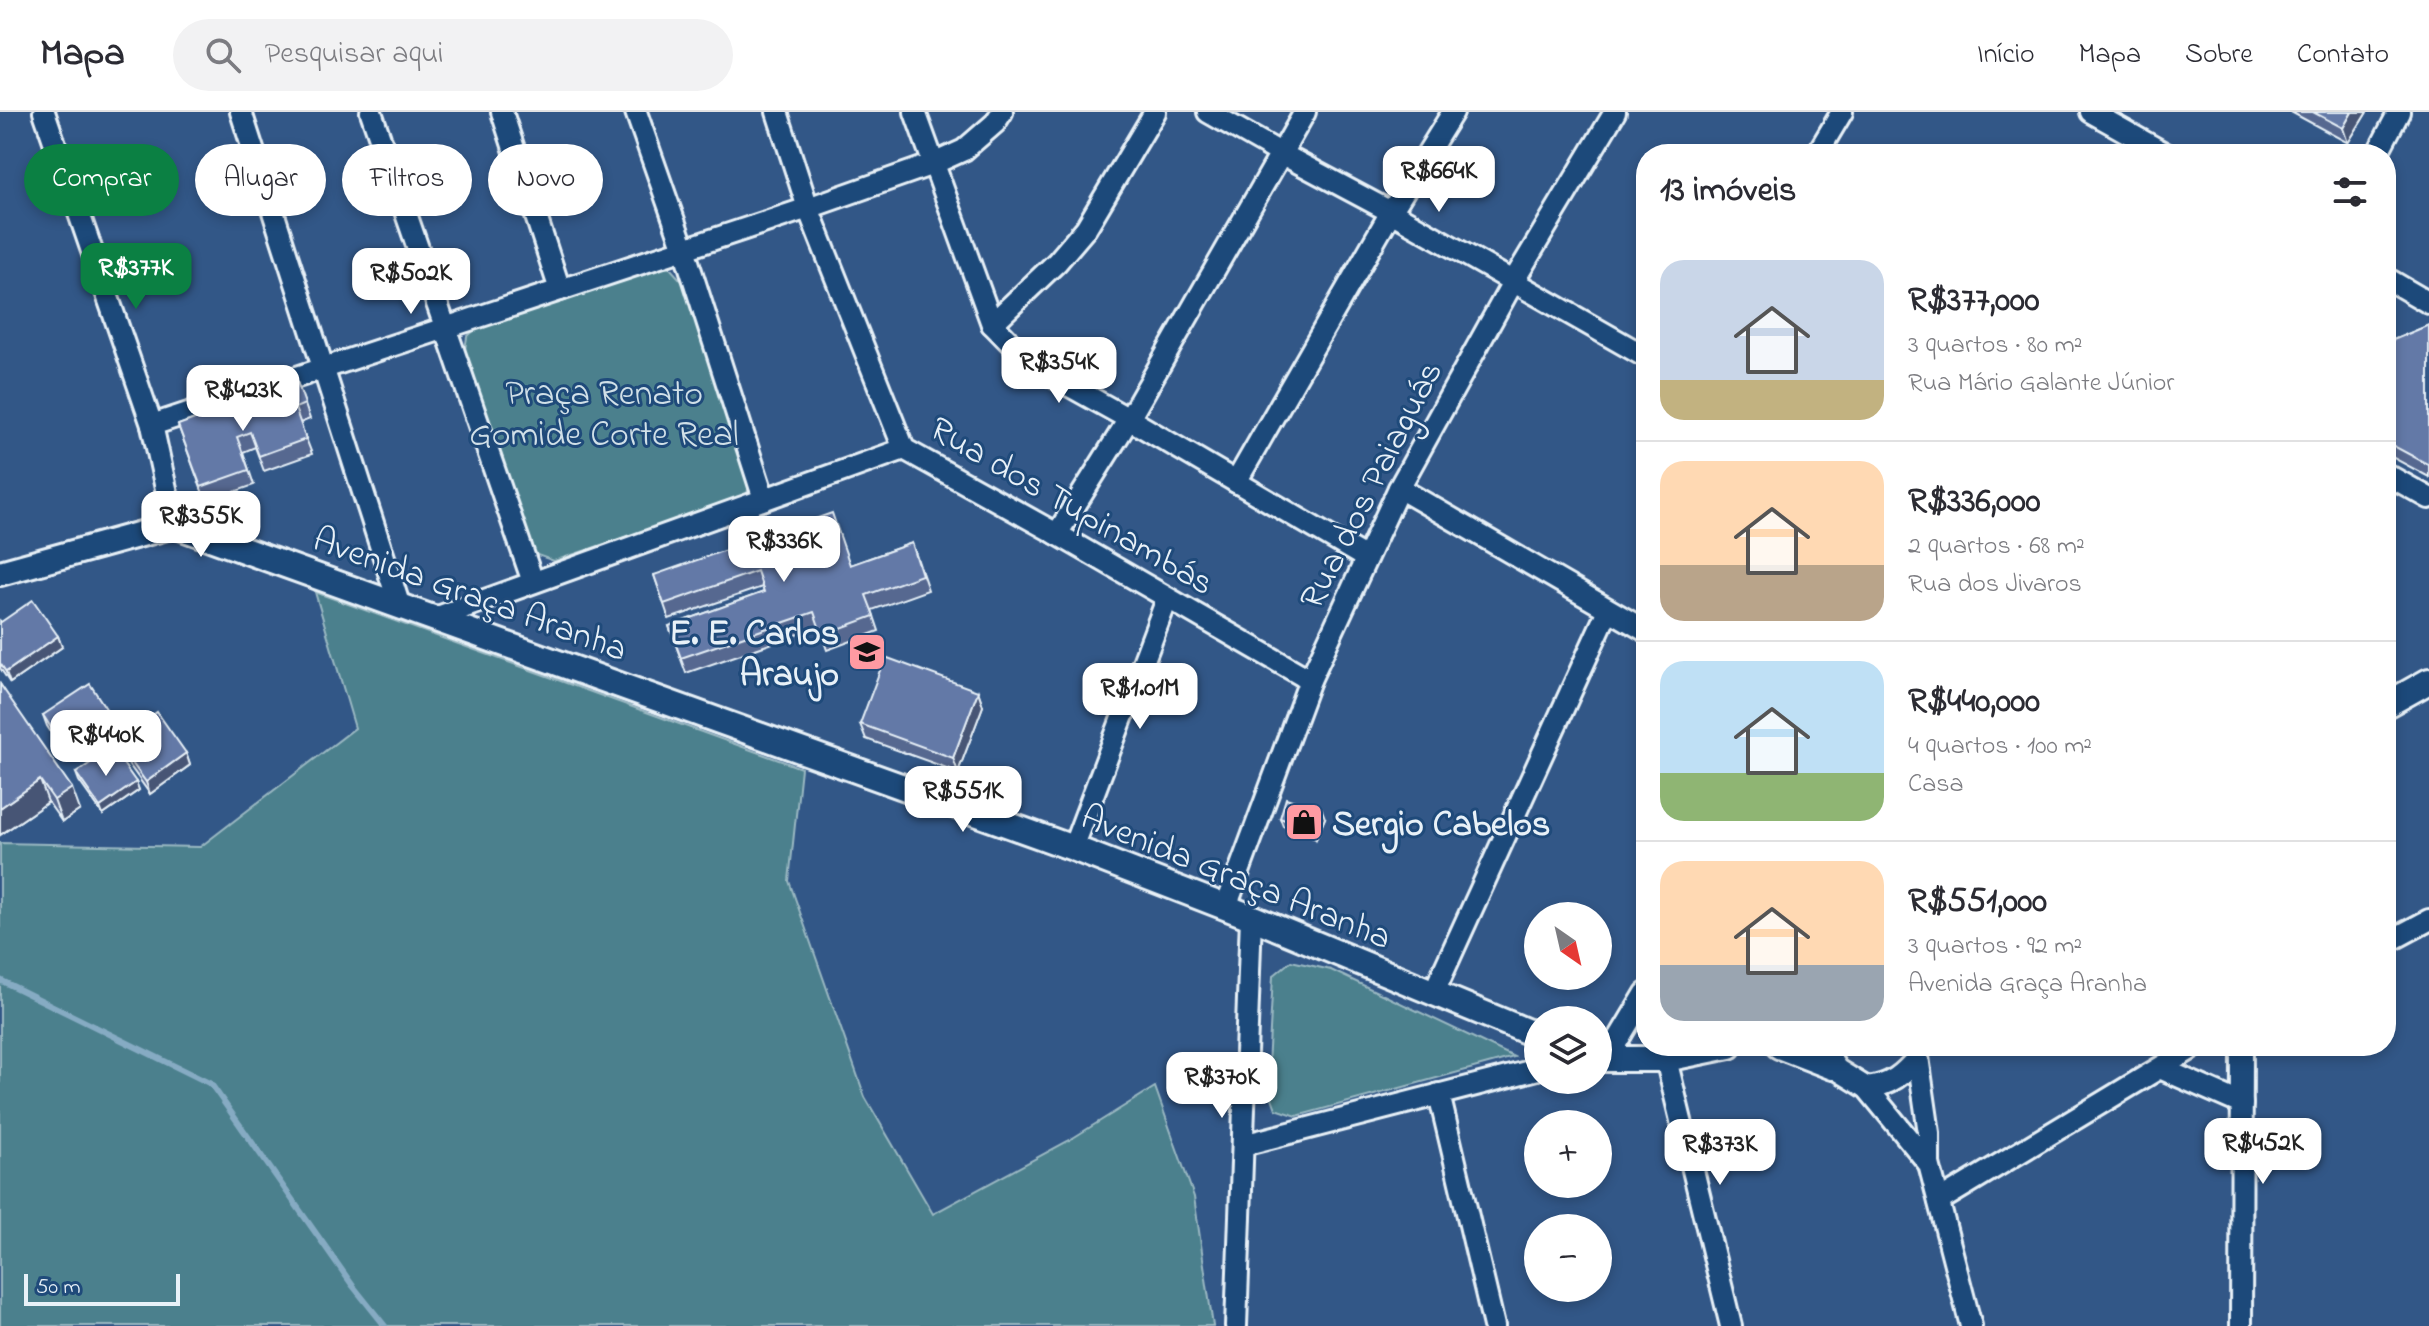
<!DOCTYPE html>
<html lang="pt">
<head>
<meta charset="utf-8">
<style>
  :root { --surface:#fff; --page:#f2f2f3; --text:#2b2b33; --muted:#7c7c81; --line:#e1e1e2; --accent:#0b8043 }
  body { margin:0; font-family:"Indie Flower",sans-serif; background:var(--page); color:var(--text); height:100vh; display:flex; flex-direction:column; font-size:30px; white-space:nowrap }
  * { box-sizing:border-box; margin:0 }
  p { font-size:26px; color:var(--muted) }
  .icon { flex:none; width:44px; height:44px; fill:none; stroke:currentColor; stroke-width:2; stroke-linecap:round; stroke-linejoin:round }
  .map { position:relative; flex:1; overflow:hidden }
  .panel { position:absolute; left:1636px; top:32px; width:760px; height:912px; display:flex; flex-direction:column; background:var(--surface); border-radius:32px; box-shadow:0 4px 12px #0003 }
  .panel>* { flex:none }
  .banner { position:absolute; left:24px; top:32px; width:760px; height:72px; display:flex; gap:16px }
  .needle { width:52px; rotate:146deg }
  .buttons { position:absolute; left:1524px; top:790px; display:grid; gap:16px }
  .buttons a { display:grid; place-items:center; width:88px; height:88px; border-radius:50%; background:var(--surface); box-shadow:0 4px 12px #0003; font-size:40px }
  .scale { position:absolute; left:24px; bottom:20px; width:156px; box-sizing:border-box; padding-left:8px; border:4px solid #e8f1f8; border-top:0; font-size:22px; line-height:28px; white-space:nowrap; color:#e8f1f8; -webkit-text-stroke:6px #1f4a7a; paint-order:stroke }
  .price { position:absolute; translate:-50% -68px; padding:0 18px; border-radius:16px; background:#fff; color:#222; font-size:26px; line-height:52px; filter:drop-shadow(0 2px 4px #0008) }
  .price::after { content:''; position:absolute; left:50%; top:48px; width:24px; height:18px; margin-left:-12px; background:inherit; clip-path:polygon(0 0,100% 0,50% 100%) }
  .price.selected { background:var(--accent); color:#fff }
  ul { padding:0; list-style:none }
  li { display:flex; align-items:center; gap:24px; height:200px; padding:0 24px }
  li+li { border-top:2px solid var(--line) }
  li span { display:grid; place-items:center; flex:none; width:224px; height:160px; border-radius:24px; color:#555 }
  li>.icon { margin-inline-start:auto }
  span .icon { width:96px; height:96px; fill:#fffc; stroke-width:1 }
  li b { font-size:34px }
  h2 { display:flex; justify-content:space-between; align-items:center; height:96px; padding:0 24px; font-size:34px }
  .pill { padding:0 28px; border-radius:36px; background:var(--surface); box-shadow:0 4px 12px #0003; font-size:28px; line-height:72px }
  .pill.selected { background:var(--accent); color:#fff }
  header { display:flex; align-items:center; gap:48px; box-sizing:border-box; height:112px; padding:0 40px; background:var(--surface); border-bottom:2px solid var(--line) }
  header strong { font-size:38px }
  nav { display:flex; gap:44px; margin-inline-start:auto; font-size:28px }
  .search { width:560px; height:72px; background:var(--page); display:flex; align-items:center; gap:20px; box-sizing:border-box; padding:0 28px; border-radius:44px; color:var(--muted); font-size:30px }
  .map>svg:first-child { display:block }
  .green { fill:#4c808d; stroke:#9ab8c2; stroke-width:2 }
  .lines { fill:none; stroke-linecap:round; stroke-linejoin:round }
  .stream { stroke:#86abc3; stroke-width:6 }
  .minor-casing { stroke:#e8f1f8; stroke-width:26 }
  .tertiary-casing { stroke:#e8f1f8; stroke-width:30 }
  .minor { stroke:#1f4a7a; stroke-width:20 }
  .tertiary { stroke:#1f4a7a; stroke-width:24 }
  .wall { fill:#566890; stroke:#e8f1f8; stroke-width:2 }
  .shaded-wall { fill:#465575; stroke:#e8f1f8; stroke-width:2 }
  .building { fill:#6479a7; stroke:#e8f1f8; stroke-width:2 }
  .labels { text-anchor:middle; stroke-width:6; stroke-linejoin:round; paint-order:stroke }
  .park-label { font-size:36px; fill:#d1e0e8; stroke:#1f4a7a }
  .street-label { font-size:36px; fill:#e8f1f8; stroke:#1f4a7a }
  .poi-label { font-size:36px; font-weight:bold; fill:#e8f1f8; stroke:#1f4a7a; text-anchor:end }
</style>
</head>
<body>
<header>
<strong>Mapa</strong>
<div class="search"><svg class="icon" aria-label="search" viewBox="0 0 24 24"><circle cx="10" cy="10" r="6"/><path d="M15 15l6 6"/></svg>Pesquisar aqui</div>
<nav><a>Início</a><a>Mapa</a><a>Sobre</a><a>Contato</a></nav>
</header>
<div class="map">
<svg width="2429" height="1214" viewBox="0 0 2429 1214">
  <rect width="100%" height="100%" fill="#325787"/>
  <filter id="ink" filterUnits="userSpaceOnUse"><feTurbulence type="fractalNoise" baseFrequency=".0125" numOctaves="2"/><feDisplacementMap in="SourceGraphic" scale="16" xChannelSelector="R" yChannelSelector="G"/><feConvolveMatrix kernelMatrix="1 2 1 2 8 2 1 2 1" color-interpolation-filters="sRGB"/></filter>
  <g filter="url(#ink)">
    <g class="green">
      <path d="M651 155 670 156 690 178 749 371 747 384 554 449 537 443 523 428 463 250 467 225 483 210Z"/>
      <path d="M315 480 801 656 789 769 865 985 933 1102 1068 1029 1155 975 1194 1085 1213 1214H0V731L200 735 355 616Z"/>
      <path d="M1291 849 1331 858 1514 945 1297 1004 1276 997 1267 972 1273 864Z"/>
    </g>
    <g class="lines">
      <path class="stream" d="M0 868 211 972 353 1174 385 1214"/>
      <g class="minor-casing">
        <g id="minor">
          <path d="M44 0 152 313 174 413"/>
          <path d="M241 0 399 492"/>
          <path d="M371 0 533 470"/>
          <path d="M502 0 560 178"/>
          <path d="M636 0 684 137 764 387"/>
          <path d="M777 0 808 96 904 337 1057 422 1310 568"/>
          <path d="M915 0 992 212 1032 253 1129 307 1366 446"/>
          <path d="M1208 0 1282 42 1391 100 1646 245"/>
          <path d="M2091 0 2166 42"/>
          <path d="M1817 42 1842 0"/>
          <path d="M2377 42 2399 0"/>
          <path d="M2386 166 2429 191"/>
          <path d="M992 212 1057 150 1086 116 1155 0"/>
          <path d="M152 313 808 96 933 52 964 38 995 11 1002 0"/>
          <path d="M2386 362 2429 386"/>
          <path d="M1236 370 1391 100 1453 0"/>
          <path d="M1399 376 1646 519"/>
          <path d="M1057 422 1129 307 1305 0"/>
          <path d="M435 506 904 337"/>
          <path d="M1073 736 1167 487"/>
          <path d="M1226 795 1310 568 1399 376 1513 170 1615 0"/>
          <path d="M2386 831 2429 808"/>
          <path d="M1434 880 1608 498"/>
          <path d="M1828 934 1833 955 1867 976 1929 1052"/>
          <path d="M1919 934 1918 945 1929 1021V1052L1971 1214"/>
          <path d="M1666 947 1731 1214"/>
          <path d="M1606 948 1646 881"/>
          <path d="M2160 956 2242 992"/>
          <path d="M1867 976C1891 973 1903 963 1918 945"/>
          <path d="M1439 982 1494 1214"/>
          <path d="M1243 1033 1538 957"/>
          <path d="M1939 1089 2196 934"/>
          <path d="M1236 1214 1251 805"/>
          <path d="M2241 1214 2242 934"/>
        </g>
      </g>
      <g class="tertiary-casing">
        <g id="tertiary">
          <path d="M0 461 174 413 1073 736 1251 805 1538 924"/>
          <path d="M2386 593 2429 569"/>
          <path d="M1779 934 1833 955"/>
          <path d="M1598 947H1666L1729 934"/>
        </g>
      </g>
      <use href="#minor" class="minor"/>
      <use href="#tertiary" class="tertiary"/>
    </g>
    <g class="wall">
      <path d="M2291 0H2367L2348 31Z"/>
      <path d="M2429 213V365L2386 342V231Z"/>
      <path d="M297 270 310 307 300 311 312 342 264 359 255 335 243 340 254 373 206 390 178 313Z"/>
      <path d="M912 431 928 478 872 498 879 519 827 538 819 515 686 561 669 514 764 480 762 475 669 507 654 463 850 453Z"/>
      <path d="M0 509 1 510 58 524 62 535 10 571 0 556Z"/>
      <path d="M0 572 80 698 62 710 48 690 0 723Z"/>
      <path d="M978 579 983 594 958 660 866 627 860 612Z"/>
      <path d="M43 603 112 606 116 617 69 648 47 614Z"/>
      <path d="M116 629 186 641 190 653 150 682 120 640Z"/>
      <path d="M76 661 136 670 139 678 103 703 79 669Z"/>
      <path d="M1280 706H1325L1316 727 1283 714Z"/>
    </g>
    <g class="shaded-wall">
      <path d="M2352 0H2367L2348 31 2343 16Z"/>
      <path d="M58 524 62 535 10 571 6 560Z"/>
      <path d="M978 579 983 594 958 660 953 646Z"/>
      <path d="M112 606 116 617 69 648 65 637Z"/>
      <path d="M186 641 190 653 150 682 146 670Z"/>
      <path d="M40 668 48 690 0 723V696Z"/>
      <path d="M136 670 139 678 103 703 100 695Z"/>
      <path d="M72 676 80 698 62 710 54 688Z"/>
      <path d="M1322 698 1325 706 1316 727 1313 720Z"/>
    </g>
    <g class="building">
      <path d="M2313 0H2352L2343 16Z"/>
      <path d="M2429 213V353L2386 330V231Z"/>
      <path d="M297 270 305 292 295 296 306 327 259 344 250 320 237 325 249 358 201 375 178 313Z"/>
      <path d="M832 401 850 453 912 431 922 463 866 483 874 504 822 523 814 500 681 546 669 514 764 480 757 459 664 492 654 463Z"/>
      <path d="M33 488 58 524 6 560 0 551V509L1 510Z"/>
      <path d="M885 545 978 579 953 646 860 612Z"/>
      <path d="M0 572 72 676 54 688 40 668 0 696Z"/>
      <path d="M90 572 112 606 65 637 43 603Z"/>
      <path d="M157 600 186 641 146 670 116 629Z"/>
      <path d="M112 636 136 670 100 695 76 661Z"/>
      <path d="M1286 686 1322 698 1313 720 1280 706Z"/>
    </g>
  </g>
  <defs>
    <g id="school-square" transform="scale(2)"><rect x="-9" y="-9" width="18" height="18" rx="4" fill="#ff9aa2" stroke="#1f4a7a"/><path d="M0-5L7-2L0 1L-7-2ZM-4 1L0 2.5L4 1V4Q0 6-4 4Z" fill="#111"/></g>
    <g id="shop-square" transform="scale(2)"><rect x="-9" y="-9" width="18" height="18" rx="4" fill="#ff9aa2" stroke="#1f4a7a"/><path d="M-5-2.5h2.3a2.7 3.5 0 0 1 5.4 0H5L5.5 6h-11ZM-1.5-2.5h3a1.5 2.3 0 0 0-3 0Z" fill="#111"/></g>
  </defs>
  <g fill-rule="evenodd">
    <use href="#school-square" x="867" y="540"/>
    <use href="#shop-square" x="1304" y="710"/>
  </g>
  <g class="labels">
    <g class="park-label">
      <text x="604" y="292">Praça Renato<tspan x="604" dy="41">Gomide Corte Real</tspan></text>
    </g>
    <g class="street-label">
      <text transform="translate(1369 372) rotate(-63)" y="13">Rua dos Paiaguás</text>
      <text transform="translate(1073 392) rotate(30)" y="13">Rua dos Tupinambás</text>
      <text transform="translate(471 480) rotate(20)" y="13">Avenida Graça Aranha</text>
      <text transform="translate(1237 763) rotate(22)" y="13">Avenida Graça Aranha</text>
    </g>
    <g class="poi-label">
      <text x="839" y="532">E. E. Carlos<tspan x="839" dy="41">Araujo</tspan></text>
      <text x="1332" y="723" text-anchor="start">Sergio Cabelos</text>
    </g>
  </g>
</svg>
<div class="buttons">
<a><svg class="needle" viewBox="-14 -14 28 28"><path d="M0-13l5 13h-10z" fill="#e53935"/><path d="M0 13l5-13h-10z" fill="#7c7c81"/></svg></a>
<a><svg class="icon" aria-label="layers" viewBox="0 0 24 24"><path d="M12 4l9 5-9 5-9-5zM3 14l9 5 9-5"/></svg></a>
<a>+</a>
<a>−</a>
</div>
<div class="scale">50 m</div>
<b class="price" style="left:1439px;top:102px">R$664K</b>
<b class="price selected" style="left:136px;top:199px">R$377K</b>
<b class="price" style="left:411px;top:204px">R$502K</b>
<b class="price" style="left:1059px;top:293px">R$354K</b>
<b class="price" style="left:243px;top:321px">R$423K</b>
<b class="price" style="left:201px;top:447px">R$355K</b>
<b class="price" style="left:784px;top:472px">R$336K</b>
<b class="price" style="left:1140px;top:619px">R$1.01M</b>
<b class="price" style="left:106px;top:666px">R$440K</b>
<b class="price" style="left:963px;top:722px">R$551K</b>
<b class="price" style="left:1222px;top:1008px">R$370K</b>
<b class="price" style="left:2263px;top:1074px">R$452K</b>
<b class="price" style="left:1720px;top:1075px">R$373K</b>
<div class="banner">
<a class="pill selected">Comprar</a>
<a class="pill">Alugar</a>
<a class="pill">Filtros</a>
<a class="pill">Novo</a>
</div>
<section class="panel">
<h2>13 imóveis<svg class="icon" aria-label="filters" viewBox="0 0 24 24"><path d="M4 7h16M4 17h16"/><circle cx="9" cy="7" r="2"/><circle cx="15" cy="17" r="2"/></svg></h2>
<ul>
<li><span style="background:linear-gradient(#c9d6e8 75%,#c2b280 0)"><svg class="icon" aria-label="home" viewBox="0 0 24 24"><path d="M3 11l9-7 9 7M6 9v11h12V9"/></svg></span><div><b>R$377,000</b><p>3 quartos · 80 m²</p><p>Rua Mário Galante Júnior</p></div></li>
<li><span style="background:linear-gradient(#ffd9b3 65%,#b9a48a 0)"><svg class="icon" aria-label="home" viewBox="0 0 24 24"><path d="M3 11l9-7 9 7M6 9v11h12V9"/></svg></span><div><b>R$336,000</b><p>2 quartos · 68 m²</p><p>Rua dos Jivaros</p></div></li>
<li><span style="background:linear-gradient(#bfe0f5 70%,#8fb573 0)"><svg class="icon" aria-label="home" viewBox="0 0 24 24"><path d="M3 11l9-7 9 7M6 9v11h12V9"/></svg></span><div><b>R$440,000</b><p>4 quartos · 100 m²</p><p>Casa</p></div></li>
<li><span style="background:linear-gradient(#ffd9b3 65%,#9aa5b1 0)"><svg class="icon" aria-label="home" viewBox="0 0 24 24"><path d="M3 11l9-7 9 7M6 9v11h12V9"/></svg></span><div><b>R$551,000</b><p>3 quartos · 92 m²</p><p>Avenida Graça Aranha</p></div></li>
</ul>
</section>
</div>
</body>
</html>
